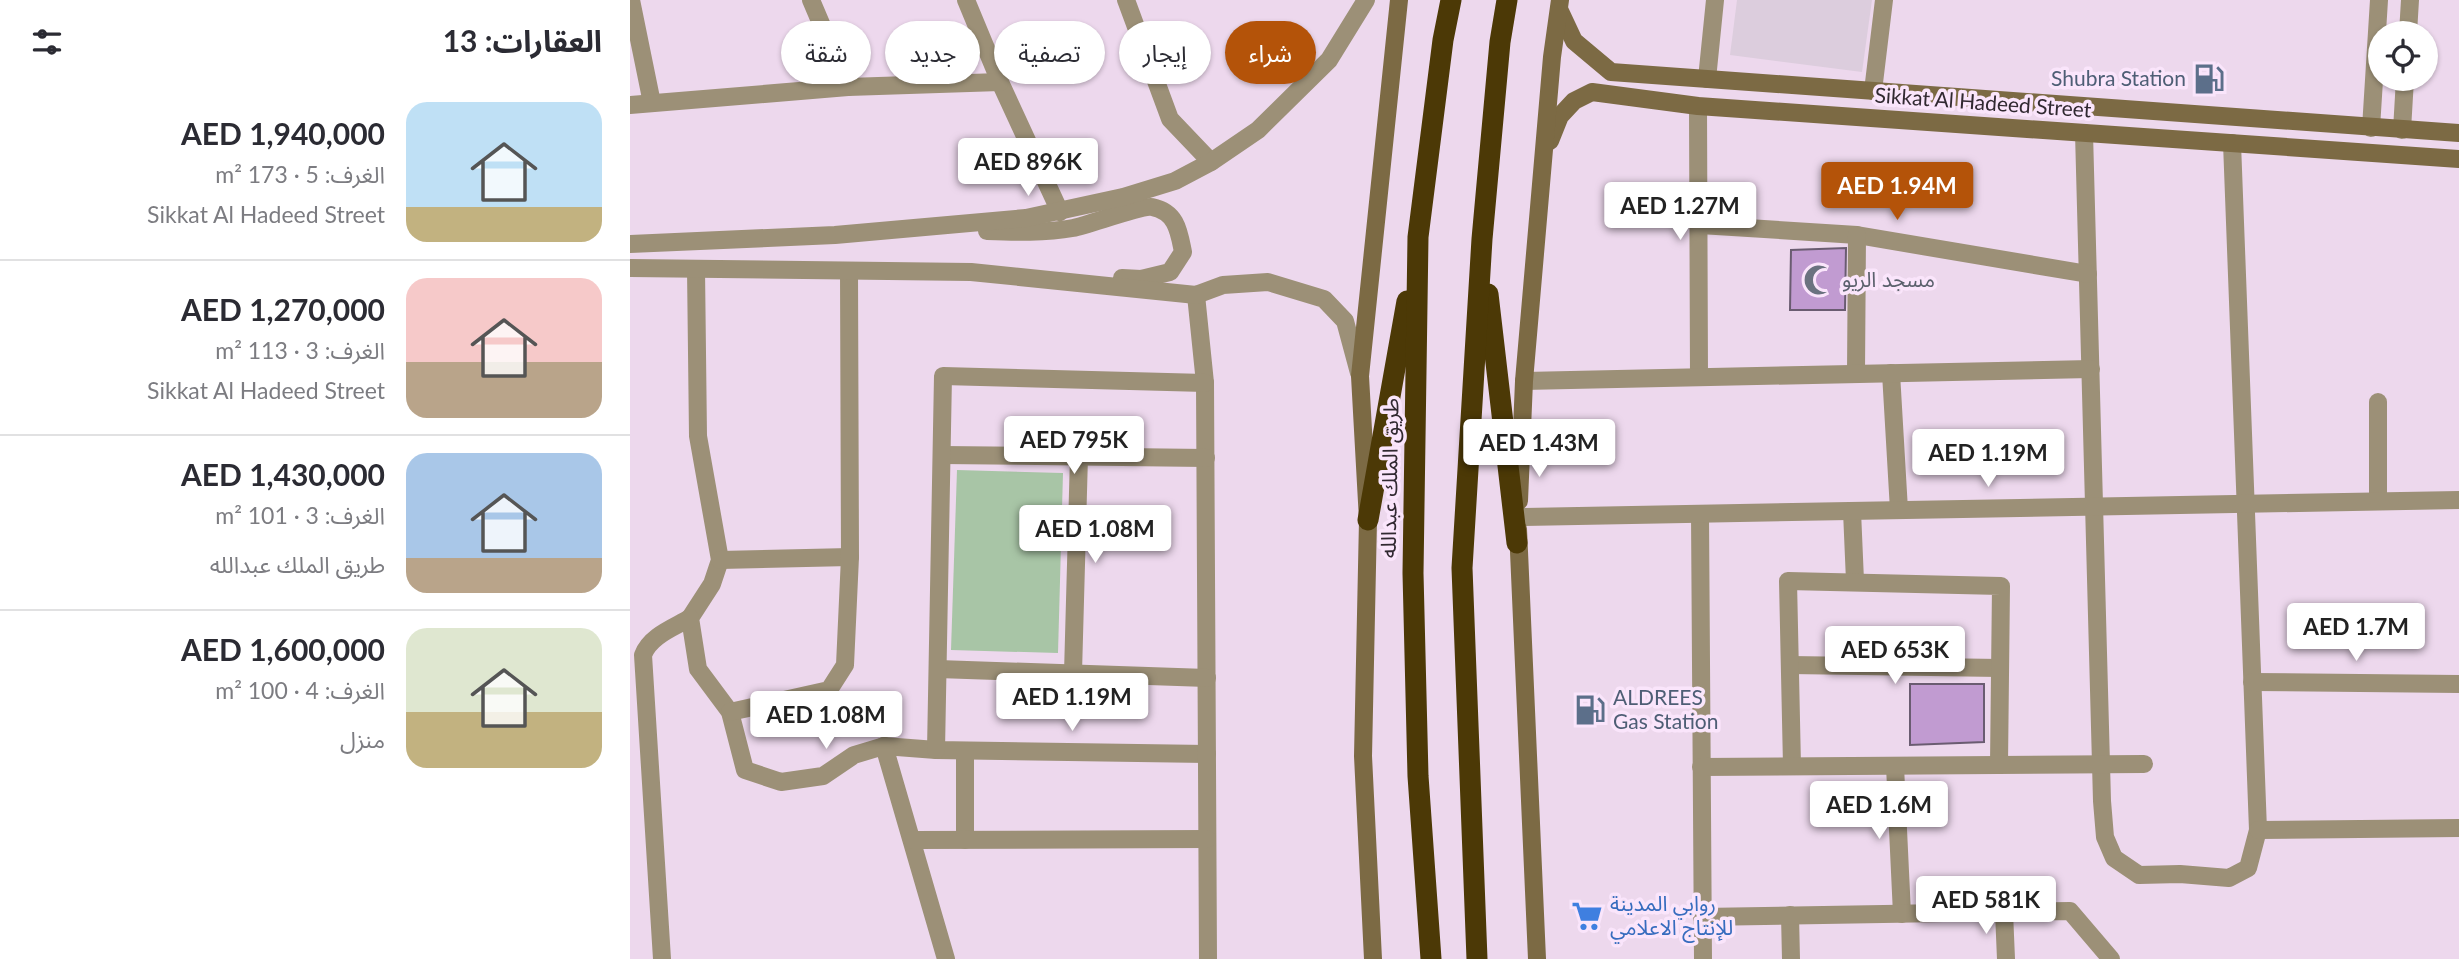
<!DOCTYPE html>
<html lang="ar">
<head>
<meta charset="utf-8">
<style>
  :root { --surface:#fff; --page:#f2f2f3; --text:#2b2b33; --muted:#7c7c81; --line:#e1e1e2; --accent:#b45309 }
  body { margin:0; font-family:Lato,"Noto Sans Arabic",sans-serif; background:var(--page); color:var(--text); direction:rtl; height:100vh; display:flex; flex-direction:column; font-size:26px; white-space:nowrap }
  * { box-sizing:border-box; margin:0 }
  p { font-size:23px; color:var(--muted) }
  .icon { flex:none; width:38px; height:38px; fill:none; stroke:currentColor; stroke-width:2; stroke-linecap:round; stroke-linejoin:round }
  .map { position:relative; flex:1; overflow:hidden; direction:ltr }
  .drawer { display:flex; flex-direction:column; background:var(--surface); width:630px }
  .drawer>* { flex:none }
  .top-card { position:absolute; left:21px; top:21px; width:665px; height:63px; direction:rtl; display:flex; gap:14px }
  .tools { position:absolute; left:1738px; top:21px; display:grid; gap:14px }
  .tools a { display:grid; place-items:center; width:70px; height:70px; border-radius:50%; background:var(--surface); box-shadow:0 2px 5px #0004; font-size:35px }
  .price { position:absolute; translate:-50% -60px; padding:0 16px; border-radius:7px; background:#fff; color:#222; font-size:23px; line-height:46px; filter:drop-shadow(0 2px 4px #0008) }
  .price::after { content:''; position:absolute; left:50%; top:42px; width:21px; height:16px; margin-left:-10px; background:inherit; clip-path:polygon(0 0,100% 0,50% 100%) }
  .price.selected { background:var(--accent); color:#fff }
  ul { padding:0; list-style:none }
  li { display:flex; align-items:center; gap:21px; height:175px; padding:0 28px }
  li+li { border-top:2px solid var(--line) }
  li span { display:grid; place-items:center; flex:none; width:196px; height:140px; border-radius:21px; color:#555 }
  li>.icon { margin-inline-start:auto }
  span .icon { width:84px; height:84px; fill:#fffc; stroke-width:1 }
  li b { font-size:30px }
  h2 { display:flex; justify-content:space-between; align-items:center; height:84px; padding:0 28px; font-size:30px }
  .tag { padding:0 24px; border-radius:32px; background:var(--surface); box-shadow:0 2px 5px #0004; font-size:24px; line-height:63px }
  .tag.selected { background:var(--accent); color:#fff }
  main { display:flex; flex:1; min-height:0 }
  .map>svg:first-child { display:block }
  .education { fill:#dccddd }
  .green { fill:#a8c5a6 }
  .building { fill:#c19bd1; stroke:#6a5c71; stroke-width:2 }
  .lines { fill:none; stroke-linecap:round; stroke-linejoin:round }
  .minor { stroke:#9c9077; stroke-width:18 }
  .tertiary { stroke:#9c9077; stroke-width:18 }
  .secondary { stroke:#7c6a44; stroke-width:18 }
  .motorway { stroke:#4c3906; stroke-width:21 }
  .labels { text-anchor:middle; stroke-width:7; stroke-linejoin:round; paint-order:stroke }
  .service-label { font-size:21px; fill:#4e5e75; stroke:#fae5fb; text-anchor:end }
  .street-label { font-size:21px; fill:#312931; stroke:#fae5fb }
  .worship-label { font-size:21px; fill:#5b616d; stroke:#fae5fb; text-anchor:start }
  .shop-label { font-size:21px; fill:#366cbe; stroke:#fae5fb; text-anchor:start }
</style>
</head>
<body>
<main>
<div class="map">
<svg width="1829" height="959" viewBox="0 0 1829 959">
  <rect width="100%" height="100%" fill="#edd8ed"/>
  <path class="education" d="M1107 0H1242L1232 72 1100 55Z"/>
  <path class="green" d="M327 470 433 473 428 653 321 650Z"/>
  <g class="building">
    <path d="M1216 248 1215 310H1160L1161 250Z"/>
    <path d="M1280 684H1354V742L1280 745Z"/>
  </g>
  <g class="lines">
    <g class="minor">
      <path d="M1 0 22 103"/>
      <path d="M181 0 218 87"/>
      <path d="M336 0 370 82 430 212"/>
      <path d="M496 0 540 119 581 162"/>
      <path d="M1778 33 1780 0"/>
      <path d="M1077 79 1085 0"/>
      <path d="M1243 91 1254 0"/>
      <path d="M0 105 218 87 370 82"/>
      <path d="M1068 106 1069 377"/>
      <path d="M1741 128 1749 0"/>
      <path d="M1772 130 1775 79"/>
      <path d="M1454 133 1472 801 1475 837 1484 858 1509 875 1550 874 1599 878 1618 868 1628 830 1602 143"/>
      <path d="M1070 225 1227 235 1458 274"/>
      <path d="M66 269 68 436 90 560 82 584 60 618 68 669 100 712 115 770 151 782 193 776 224 755 254 746 306 750 577 754"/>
      <path d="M566 295 575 383 578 959"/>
      <path d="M1226 373 1227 235"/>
      <path d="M1261 373 1269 510"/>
      <path d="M894 381 1461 369"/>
      <path d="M1748 402V501"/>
      <path d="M312 455 576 458"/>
      <path d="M1222 511 1225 581"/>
      <path d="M1070 514 1073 959"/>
      <path d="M888 517 1829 500"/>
      <path d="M90 560 220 557"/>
      <path d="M1160 665 1370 668"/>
      <path d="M308 669 577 678"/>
      <path d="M443 673 449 456"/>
      <path d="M1622 682 1829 684"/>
      <path d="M100 712 199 690 215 665 220 557 219 271"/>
      <path d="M254 746 316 959"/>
      <path d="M306 750 313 376 575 383"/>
      <path d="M335 751V840"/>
      <path d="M1162 766 1158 581 1371 586 1369 764"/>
      <path d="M1265 766 1272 914"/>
      <path d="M1071 767 1514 764"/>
      <path d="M1628 830 1829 828"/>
      <path d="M283 840 577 839"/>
      <path d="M1374 912 1376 959"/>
      <path d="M1160 915 1161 959"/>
      <path d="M1072 917 1440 911 1481 959"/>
      <path d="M32 959 13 655C20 636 43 628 60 618"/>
    </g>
    <g class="tertiary">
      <path d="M357 231C385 232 415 233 443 228 459 225 512 205 522 207 547 212 549 232 553 252L540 272 511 279 492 278"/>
      <path d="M0 244 205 235 396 218 493 197 545 181 581 162 628 130 699 60 736 0"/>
      <path d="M0 268 341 272 566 295 593 285 638 282 694 299 715 321 729 373"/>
    </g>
    <g class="secondary">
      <path d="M929 9 944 41 981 72 1829 133"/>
      <path d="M920 141 930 116 944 101 962 92 1068 106 1829 159"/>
      <path d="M889 501 894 381 922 57 930 0"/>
      <path d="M888 529 907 959"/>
      <path d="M743 959 733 756 738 520 730 376 769 0"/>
    </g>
    <g class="motorway">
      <path d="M858 294 887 543"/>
      <path d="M738 520 777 301"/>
      <path d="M801 959 788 776 783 573 788 237 813 40 821 0"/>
      <path d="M847 959 832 568 852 239 870 42 877 0"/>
    </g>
  </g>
  <defs>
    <g id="fuel-bare" transform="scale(2.415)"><path d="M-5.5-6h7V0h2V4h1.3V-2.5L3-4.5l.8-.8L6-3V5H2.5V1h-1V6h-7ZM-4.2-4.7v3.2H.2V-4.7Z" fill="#5c6f8a" stroke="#fae5fb" stroke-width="2.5" paint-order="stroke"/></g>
    <g id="mosque-bare" transform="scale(2.415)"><path d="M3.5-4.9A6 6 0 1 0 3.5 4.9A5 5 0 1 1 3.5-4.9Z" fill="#6b7280" stroke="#fae5fb" stroke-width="2.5" paint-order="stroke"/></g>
    <g id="supermarket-bare" transform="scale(2.415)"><path d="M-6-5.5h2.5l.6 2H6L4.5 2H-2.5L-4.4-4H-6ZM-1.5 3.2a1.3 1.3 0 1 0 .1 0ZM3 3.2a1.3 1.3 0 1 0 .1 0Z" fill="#3f7fe0" stroke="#fae5fb" stroke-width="2.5" paint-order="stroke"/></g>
  </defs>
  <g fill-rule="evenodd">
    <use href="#fuel-bare" x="1579" y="79"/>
    <use href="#mosque-bare" x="1189" y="280"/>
    <use href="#fuel-bare" x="960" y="710"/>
    <use href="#supermarket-bare" x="957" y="916"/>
  </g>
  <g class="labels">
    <g class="service-label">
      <text x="1556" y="86">Shubra Station</text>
      <text x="983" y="705" text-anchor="start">ALDREES<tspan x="983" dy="24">Gas Station</tspan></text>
    </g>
    <g class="street-label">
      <text transform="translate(1353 103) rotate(4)" y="7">Sikkat Al Hadeed Street</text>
      <text transform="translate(760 478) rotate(-89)" y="7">طريق الملك عبدالله</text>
    </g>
    <g class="worship-label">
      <text x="1212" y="287">مسجد الريو</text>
    </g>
    <g class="shop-label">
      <text x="980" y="911">روابي المدينة<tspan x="980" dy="24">للإنتاج الاعلامي</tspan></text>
    </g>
  </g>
</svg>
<div class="tools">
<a><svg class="icon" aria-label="locate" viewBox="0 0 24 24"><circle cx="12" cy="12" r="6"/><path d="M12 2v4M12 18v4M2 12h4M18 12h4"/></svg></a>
</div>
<b class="price" style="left:398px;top:198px">AED 896K</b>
<b class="price selected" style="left:1267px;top:222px">AED 1.94M</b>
<b class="price" style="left:1050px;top:242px">AED 1.27M</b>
<b class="price" style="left:444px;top:476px">AED 795K</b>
<b class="price" style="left:909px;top:479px">AED 1.43M</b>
<b class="price" style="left:1358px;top:489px">AED 1.19M</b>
<b class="price" style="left:465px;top:565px">AED 1.08M</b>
<b class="price" style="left:1726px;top:663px">AED 1.7M</b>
<b class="price" style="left:1265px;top:686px">AED 653K</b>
<b class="price" style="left:442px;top:733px">AED 1.19M</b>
<b class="price" style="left:196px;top:751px">AED 1.08M</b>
<b class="price" style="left:1249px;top:841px">AED 1.6M</b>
<b class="price" style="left:1356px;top:936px">AED 581K</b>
<div class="top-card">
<a class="tag selected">شراء</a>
<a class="tag">إيجار</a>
<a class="tag">تصفية</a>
<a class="tag">جديد</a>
<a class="tag">شقة</a>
</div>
</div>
<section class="drawer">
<h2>العقارات: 13<svg class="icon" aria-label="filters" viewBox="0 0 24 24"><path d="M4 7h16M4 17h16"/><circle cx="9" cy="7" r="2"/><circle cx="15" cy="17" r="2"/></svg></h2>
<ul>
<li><span style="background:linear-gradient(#bfe0f5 75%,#c2b280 0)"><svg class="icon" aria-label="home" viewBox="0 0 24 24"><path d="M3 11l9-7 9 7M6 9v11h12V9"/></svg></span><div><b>AED 1,940,000</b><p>الغرف: 5 · 173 m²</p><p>Sikkat Al Hadeed Street</p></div></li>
<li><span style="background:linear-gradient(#f6c9c9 60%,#b9a48a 0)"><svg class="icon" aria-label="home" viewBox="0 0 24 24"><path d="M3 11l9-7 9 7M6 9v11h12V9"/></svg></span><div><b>AED 1,270,000</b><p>الغرف: 3 · 113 m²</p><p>Sikkat Al Hadeed Street</p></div></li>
<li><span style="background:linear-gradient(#a9c7e8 75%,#b9a48a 0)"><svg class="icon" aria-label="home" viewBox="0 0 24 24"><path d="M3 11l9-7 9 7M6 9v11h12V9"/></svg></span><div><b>AED 1,430,000</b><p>الغرف: 3 · 101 m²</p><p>طريق الملك عبدالله</p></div></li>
<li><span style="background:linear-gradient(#dfe7d0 60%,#c2b280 0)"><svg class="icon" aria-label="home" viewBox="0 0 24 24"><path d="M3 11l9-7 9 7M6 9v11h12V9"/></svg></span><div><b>AED 1,600,000</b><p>الغرف: 4 · 100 m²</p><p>منزل</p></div></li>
</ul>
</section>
</main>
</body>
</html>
